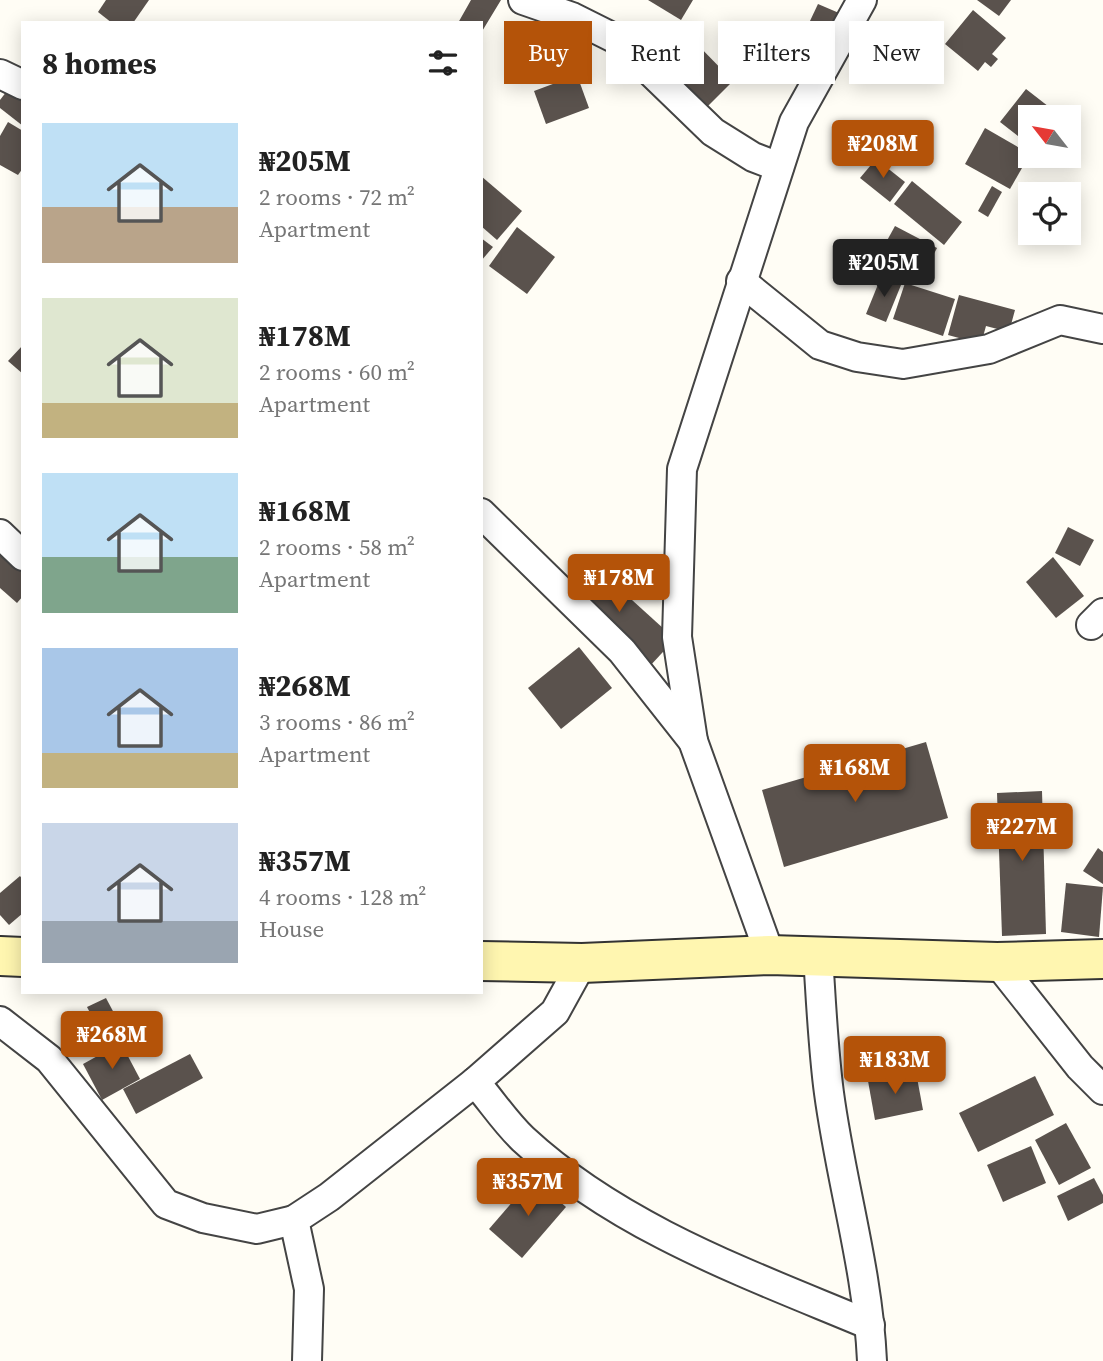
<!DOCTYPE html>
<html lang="en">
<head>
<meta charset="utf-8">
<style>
  :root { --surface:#fff; --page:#f6f6f6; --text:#222; --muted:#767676; --accent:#b45309 }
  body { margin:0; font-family:"Source Serif 4",serif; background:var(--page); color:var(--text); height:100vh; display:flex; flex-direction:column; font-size:26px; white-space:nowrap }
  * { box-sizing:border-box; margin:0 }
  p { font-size:23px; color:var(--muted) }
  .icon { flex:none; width:38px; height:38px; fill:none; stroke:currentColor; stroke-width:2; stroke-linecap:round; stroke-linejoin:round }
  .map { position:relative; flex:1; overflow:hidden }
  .sheet { position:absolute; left:21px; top:21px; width:462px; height:973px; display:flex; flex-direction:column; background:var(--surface); border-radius:0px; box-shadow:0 4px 18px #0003 }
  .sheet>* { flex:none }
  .banner { position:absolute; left:504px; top:21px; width:494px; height:63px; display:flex; gap:14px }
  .needle { width:46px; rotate:301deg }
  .tools { position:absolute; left:1018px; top:105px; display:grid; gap:14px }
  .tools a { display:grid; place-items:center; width:63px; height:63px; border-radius:0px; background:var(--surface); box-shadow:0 4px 18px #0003; font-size:35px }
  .price { position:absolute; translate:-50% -60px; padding:0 16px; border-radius:7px; background:var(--accent); color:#fff; font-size:23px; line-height:46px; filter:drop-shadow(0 2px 4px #0008) }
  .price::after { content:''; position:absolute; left:50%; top:42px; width:21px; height:16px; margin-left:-10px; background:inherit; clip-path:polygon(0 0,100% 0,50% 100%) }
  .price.active { background:#222; color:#fff }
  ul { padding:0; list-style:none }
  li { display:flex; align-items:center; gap:21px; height:175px; padding:0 21px }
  li span { display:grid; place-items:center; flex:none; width:196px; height:140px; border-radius:0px; color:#555 }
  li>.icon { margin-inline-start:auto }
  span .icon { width:84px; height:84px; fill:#fffc; stroke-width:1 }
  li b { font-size:30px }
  h2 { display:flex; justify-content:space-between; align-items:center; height:84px; padding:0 21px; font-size:30px }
  .tag { padding:0 24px; border-radius:0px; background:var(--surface); box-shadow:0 4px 18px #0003; font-size:24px; line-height:63px }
  .tag.active { background:var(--accent); color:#fff }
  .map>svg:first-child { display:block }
  .building { fill:#5a524d }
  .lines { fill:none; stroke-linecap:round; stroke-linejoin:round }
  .minor-casing { stroke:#444; stroke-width:32 }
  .secondary-casing { stroke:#333; stroke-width:42 }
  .minor { stroke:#fff; stroke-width:28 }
  .secondary { stroke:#fff6b0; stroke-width:38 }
</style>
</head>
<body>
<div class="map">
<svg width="1103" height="1361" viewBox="0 0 1103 1361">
  <rect width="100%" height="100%" fill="#fffdf5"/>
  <g class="building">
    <path d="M106 0H149L133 23H112L98 12Z"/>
    <path d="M471 0H501L481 33V23H458Z"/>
    <path d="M648 0H693L681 20Z"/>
    <path d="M977 0H1011L999 16Z"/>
    <path d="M818 4 839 13 823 50 801 40Z"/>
    <path d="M973 10 1006 38 992 54 998 59 991 67 985 62 978 71 945 44Z"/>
    <path d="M694 41 733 81 707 107 667 67Z"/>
    <path d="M577 75 589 108 546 124 534 91Z"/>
    <path d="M10 87 23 97V126L0 108V100Z"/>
    <path d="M1026 89 1062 117H1031V146L1000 122Z"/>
    <path d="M8 122 23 131V168L18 175 0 165V136Z"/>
    <path d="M985 128 1030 154 1010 189 965 164Z"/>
    <path d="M876 159 905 182 890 202 860 178Z"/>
    <path d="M481 176 522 211 497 240 481 226Z"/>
    <path d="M912 181 962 222 944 245 894 204Z"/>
    <path d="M992 186 1002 192 988 217 978 211Z"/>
    <path d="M895 226 937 248 920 280 878 257Z"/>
    <path d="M517 227 555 257 527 294 489 266Z"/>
    <path d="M481 238 493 247 481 261Z"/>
    <path d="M881 277 901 285 886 322 866 314Z"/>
    <path d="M905 283 955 299 943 336 893 319Z"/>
    <path d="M959 295 1015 310 1009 332 986 326 981 344 948 335Z"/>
    <path d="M23 345V374L8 361Z"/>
    <path d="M1068 527 1094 540 1080 566 1055 553Z"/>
    <path d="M0 548 23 569V596L17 603 0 588Z"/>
    <path d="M1053 557 1084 596 1056 618 1026 582Z"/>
    <path d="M589 561 675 639 649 667 563 589Z"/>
    <path d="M579 647 612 688 561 729 528 688Z"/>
    <path d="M926 742 948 818 784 867 762 790Z"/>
    <path d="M1042 791 1046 934 1002 936 997 793Z"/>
    <path d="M1098 848 1103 852V884L1083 871Z"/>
    <path d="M20 876 23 880V913L9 925 0 915V893Z"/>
    <path d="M1066 883 1103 887 1099 937 1061 932Z"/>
    <path d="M106 998 124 1032 106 1043 87 1007Z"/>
    <path d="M121 1043 140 1079 102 1100 83 1064Z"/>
    <path d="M190 1054 203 1078 136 1114 123 1089Z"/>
    <path d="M916 1072 923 1110 875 1120 868 1081Z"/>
    <path d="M1035 1076 1054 1115 978 1152 959 1113Z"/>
    <path d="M1066 1123 1091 1168 1059 1185 1035 1140Z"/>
    <path d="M1031 1146 1046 1183 1003 1202 987 1165Z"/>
    <path d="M533 1178 566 1207 522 1258 489 1229Z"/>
    <path d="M1094 1178 1103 1195V1203L1068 1221 1057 1196Z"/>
  </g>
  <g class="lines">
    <g class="minor-casing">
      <g id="minor">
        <path d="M523 0 572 17 618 40 713 132 753 157 779 167"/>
        <path d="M0 74 23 85"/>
        <path d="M741 281 820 345 857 357 903 364 989 349 1060 320 1103 329"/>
        <path d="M481 513 622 651 693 741 770 955"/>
        <path d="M0 534 23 556"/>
        <path d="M1091 625 1103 613"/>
        <path d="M693 741 677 637 682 469 794 122 862 0"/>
        <path d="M818 955C821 1001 823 1048 829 1093 841 1183 868 1270 872 1361"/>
        <path d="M997 962 1080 1067 1103 1090"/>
        <path d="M0 1021 49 1059 166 1204 203 1218 257 1229 294 1220"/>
        <path d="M475 1082C491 1100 505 1122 523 1139 620 1229 751 1275 870 1325"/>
        <path d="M307 1361 309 1289 294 1220 329 1197 475 1082 555 1012 582 963"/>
      </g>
    </g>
    <g class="secondary-casing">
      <g id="secondary">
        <path d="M0 956 23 957"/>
        <path d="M481 961 582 963 770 955 997 962 1103 959"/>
      </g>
    </g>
    <use href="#minor" class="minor"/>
    <use href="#secondary" class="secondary"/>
  </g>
</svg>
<div class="tools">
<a><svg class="needle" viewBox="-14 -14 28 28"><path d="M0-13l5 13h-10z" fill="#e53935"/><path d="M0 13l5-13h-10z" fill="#767676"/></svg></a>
<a><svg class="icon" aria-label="locate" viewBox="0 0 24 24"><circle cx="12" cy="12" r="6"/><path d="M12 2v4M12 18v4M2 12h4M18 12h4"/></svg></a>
</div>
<b class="price" style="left:883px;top:180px">₦208M</b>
<b class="price active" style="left:884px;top:299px">₦205M</b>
<b class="price" style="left:619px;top:614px">₦178M</b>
<b class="price" style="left:855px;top:804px">₦168M</b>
<b class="price" style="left:1022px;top:863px">₦227M</b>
<b class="price" style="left:112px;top:1071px">₦268M</b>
<b class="price" style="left:895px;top:1096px">₦183M</b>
<b class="price" style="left:528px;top:1218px">₦357M</b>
<div class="banner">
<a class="tag active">Buy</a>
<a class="tag">Rent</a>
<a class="tag">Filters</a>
<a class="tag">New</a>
</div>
<section class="sheet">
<h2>8 homes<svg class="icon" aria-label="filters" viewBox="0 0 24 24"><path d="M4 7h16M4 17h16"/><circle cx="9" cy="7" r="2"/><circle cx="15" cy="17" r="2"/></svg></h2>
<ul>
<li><span style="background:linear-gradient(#bfe0f5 60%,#b9a48a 0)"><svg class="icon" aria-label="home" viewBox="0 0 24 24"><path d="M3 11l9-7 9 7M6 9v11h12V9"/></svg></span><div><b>₦205M</b><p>2 rooms · 72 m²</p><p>Apartment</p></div></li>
<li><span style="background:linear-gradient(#dfe7d0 75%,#c2b280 0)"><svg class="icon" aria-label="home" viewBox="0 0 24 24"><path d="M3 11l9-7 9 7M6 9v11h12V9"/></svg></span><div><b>₦178M</b><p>2 rooms · 60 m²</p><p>Apartment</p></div></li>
<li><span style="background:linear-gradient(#bfe0f5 60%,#7fa58c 0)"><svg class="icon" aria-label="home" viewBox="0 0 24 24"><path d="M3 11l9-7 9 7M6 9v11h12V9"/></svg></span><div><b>₦168M</b><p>2 rooms · 58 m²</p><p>Apartment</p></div></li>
<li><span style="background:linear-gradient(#a9c7e8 75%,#c2b280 0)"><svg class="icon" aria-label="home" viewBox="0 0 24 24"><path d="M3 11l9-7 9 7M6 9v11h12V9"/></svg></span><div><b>₦268M</b><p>3 rooms · 86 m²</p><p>Apartment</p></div></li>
<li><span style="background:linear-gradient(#c9d6e8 70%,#9aa5b1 0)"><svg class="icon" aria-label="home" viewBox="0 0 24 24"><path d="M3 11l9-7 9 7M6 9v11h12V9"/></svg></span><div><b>₦357M</b><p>4 rooms · 128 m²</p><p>House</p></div></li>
</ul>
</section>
</div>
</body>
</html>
